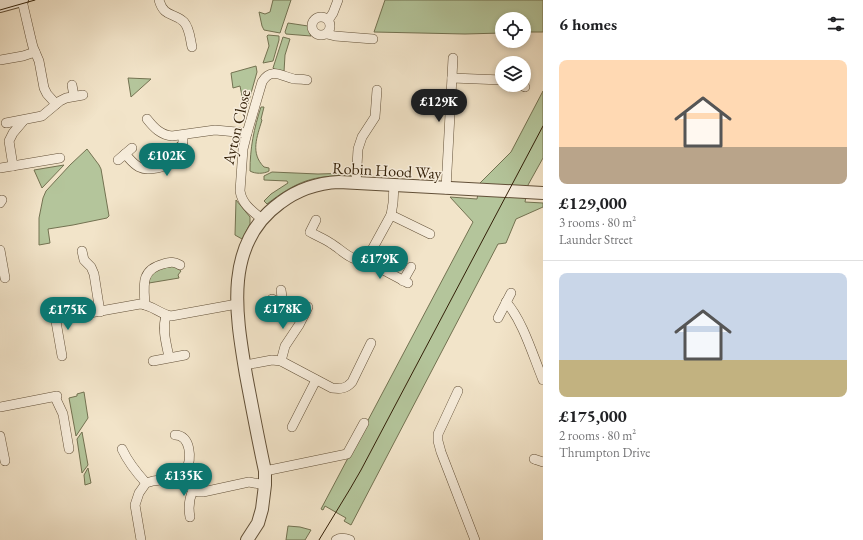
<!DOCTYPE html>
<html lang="en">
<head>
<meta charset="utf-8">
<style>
  :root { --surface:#fff; --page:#f6f6f6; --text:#202124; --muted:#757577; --line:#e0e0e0; --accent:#0f766e }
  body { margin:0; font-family:"EB Garamond",serif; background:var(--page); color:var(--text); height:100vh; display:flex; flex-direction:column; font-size:15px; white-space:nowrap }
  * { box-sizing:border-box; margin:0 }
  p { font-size:13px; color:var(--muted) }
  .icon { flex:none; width:22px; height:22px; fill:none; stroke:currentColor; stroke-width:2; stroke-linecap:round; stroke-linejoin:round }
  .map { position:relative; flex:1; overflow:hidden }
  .panel { display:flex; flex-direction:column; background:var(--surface); width:320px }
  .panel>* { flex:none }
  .controls { position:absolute; left:495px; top:12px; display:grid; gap:8px }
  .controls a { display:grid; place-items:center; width:36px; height:36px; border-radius:50%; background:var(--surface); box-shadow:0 2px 6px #0003; font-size:20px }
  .price { position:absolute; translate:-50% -34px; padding:0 9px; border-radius:14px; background:var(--accent); color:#fff; font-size:13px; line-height:26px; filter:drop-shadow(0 1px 2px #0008) }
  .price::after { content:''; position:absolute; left:50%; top:24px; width:12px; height:9px; margin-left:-6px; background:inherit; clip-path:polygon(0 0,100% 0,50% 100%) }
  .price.on { background:#222; color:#fff }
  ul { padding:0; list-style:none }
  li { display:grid; align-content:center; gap:8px; height:212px; padding:0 16px }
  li+li { border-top:1px solid var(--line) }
  li span { display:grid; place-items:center; height:124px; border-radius:8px; color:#555 }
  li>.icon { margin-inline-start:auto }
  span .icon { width:72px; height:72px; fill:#fffc; stroke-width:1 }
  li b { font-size:17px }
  h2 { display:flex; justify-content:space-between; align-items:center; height:48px; padding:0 16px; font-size:17px }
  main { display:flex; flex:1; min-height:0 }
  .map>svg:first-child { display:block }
  .green { fill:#b4c59b; stroke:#737251 }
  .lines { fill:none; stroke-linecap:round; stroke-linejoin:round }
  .minor-casing { stroke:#625038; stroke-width:10 }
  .tertiary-casing { stroke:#625038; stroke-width:14 }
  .minor { stroke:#f7eddc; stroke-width:9 }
  .tertiary { stroke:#f7eddc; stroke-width:12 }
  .tram { stroke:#321f07; stroke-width:1 }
  .labels { text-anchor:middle; stroke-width:3; stroke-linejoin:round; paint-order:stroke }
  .street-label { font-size:16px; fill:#321f07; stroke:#f7eddc }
</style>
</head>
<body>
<main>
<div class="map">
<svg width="543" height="540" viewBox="0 0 543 540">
  <rect width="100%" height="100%" fill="#f2e4c9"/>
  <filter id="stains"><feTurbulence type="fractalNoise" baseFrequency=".005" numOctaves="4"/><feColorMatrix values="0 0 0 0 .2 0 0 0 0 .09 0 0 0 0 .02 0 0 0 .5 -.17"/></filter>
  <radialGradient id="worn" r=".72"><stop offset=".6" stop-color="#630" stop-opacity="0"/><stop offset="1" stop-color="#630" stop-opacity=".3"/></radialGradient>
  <g class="green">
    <path d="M273 0H291L280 33 264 30 262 26 259 12 265 14 270 12Z"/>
    <path d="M385 0H543V32H524V19H502V33L465 34 374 32Z"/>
    <path d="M288 23 308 26 311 36 286 34 285 32Z"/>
    <path d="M268 35 279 36V40L273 61 263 63 269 46 267 36Z"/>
    <path d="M283 37 290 39 285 55 284 72 274 69 273 68Z"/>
    <path d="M256 66 257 72 248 104 242 96 240 86 233 88 231 73Z"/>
    <path d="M128 78 151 79 131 97Z"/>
    <path d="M543 91V158L528 185 525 202 543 203V207L516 219 506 243 498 244 351 525 344 521 346 518 325 506 323 510 321 509 473 222 450 197 477 199 480 183 511 152Z"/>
    <path d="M261 107H264L261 119 262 120C257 137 250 153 264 167L269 168V171C264 174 255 174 250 171 250 148 254 128 261 107Z"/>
    <path d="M178 142 179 145 171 160 152 165Z"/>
    <path d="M87 149 99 165 101 169 109 216 107 218 73 225 48 229 50 243 39 245V218L43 198 46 191 70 165Z"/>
    <path d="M64 165 42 188 34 170Z"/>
    <path d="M272 172 318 174 352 173 351 176C313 175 297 181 267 204L264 201 271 194 288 183 287 181 264 180V176Z"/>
    <path d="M236 200 250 217V224L242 239 235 235Z"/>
    <path d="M174 266 181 271 178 275 179 278 149 283 150 275 157 269Z"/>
    <path d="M84 392 88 418 76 436 69 398 77 396V394Z"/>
    <path d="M82 432 88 465 82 473 77 439Z"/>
    <path d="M88 468 91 483 85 485 84 475Z"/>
    <path d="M288 526 300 527 311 530 305 540H286Z"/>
  </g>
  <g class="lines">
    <g class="minor-casing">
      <g id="minor">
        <path d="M22 0 24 9 31 39 33 47 39 61 44 88 47 94 56 104"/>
        <path d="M159 0C164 18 174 12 184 22 190 29 190 39 192 47"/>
        <circle cx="321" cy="26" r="9"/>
        <path d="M329 19 333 13 338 0"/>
        <path d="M327 34 335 36 373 39"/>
        <path d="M0 60 23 56 35 52"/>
        <path d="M452 78 502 80"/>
        <path d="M72 85 74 96"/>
        <path d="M521 85 525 87"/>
        <path d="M147 119C154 128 161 135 172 136L215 130 247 133"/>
        <path d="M6 123 42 116 60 101 66 98 83 95"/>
        <path d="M125 154C129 158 133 164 139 167 145 170 151 169 157 168 176 165 184 154 183 135"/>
        <path d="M118 160 132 148"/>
        <path d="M13 166 9 141 13 133 24 120"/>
        <path d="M0 168 60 158"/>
        <path d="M356 183 358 149 362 137 375 117 377 90"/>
        <path d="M446 189 453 58"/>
        <path d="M0 203 2 200"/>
        <path d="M391 215 430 234"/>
        <path d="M262 219C252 211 242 204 240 191L243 149 247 133 262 82C271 67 281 76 294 79 298 79 303 79 307 80"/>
        <path d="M316 220 310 232C317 236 325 239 332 244 342 250 355 266 368 257L391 215 393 203 394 185"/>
        <path d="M0 250 5 278"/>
        <path d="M82 251 84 260 91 267 94 274 100 312"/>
        <path d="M368 257 376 266 408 283"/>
        <path d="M403 281 411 267"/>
        <path d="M272 299 304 315"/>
        <path d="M506 302C523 321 533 356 543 380"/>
        <path d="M279 303 282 297 281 290"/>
        <path d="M145 305C144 286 140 270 163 264 170 262 174 261 180 265"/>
        <path d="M54 310 62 356"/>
        <path d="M166 315C162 330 166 342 169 357"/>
        <path d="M498 318 511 293"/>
        <path d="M56 319 140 304C152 305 160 314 171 316L237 304"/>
        <path d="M153 361 185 355"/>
        <path d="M281 361 285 346 299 325 308 307"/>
        <path d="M245 365 272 360 281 361 332 388C340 389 346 389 352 382L371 343"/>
        <path d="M458 391 438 434V441L441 452 475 540"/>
        <path d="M55 397 63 414 69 449"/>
        <path d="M0 407 57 396"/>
        <path d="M292 427 316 380"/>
        <path d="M175 435C191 435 192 459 186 470 184 474 181 477 178 480"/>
        <path d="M0 436 5 461"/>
        <path d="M122 449C128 462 136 472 146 483"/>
        <path d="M534 459 543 462"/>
        <path d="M265 471 347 454 364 423"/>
        <path d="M190 517C188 507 189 499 193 490"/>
        <path d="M141 540 135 505 139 493 146 483 153 481 168 479H174L178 480 198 492H203L249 482 265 485"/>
        <path d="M336 540C341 537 345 538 350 540"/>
      </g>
    </g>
    <g class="tertiary-casing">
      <g id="tertiary">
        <path d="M0 6 22 0"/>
        <path d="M247 540 258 523 262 509 265 485V471C258 439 252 407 246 375 236 315 223 244 280 203 297 190 317 183 339 182L543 193"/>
      </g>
    </g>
    <use href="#minor" class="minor"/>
    <use href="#tertiary" class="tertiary"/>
    <g class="tram">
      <path d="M0 10 35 0"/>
      <path d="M319 540 350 489 361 470 543 126"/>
    </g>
  </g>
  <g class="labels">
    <g class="street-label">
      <text transform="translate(236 127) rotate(-77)" y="6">Ayton Close</text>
      <text transform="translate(387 170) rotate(3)" y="6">Robin Hood Way</text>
    </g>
  </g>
  <rect width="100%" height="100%" filter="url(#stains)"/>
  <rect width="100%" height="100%" fill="url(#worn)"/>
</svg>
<div class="controls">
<a><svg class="icon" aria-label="locate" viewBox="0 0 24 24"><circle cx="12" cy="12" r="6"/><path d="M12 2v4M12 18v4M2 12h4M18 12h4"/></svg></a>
<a><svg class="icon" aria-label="layers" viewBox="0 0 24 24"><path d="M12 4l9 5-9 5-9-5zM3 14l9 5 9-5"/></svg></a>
</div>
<b class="price on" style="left:439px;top:123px">£129K</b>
<b class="price" style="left:167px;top:177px">£102K</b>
<b class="price" style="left:380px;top:280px">£179K</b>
<b class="price" style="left:283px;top:330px">£178K</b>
<b class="price" style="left:68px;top:331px">£175K</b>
<b class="price" style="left:184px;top:497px">£135K</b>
</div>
<section class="panel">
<h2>6 homes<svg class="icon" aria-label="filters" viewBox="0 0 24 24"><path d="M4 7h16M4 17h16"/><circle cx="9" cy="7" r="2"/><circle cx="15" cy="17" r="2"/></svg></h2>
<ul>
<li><span style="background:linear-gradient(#ffd9b3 70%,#b9a48a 0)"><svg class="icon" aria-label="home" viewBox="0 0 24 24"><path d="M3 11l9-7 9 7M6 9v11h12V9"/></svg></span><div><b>£129,000</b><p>3 rooms · 80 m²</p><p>Launder Street</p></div></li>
<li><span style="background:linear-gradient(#c9d6e8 70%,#c2b280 0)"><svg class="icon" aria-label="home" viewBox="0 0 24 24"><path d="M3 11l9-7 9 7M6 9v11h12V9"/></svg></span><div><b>£175,000</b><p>2 rooms · 80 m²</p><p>Thrumpton Drive</p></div></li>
</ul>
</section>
</main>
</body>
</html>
